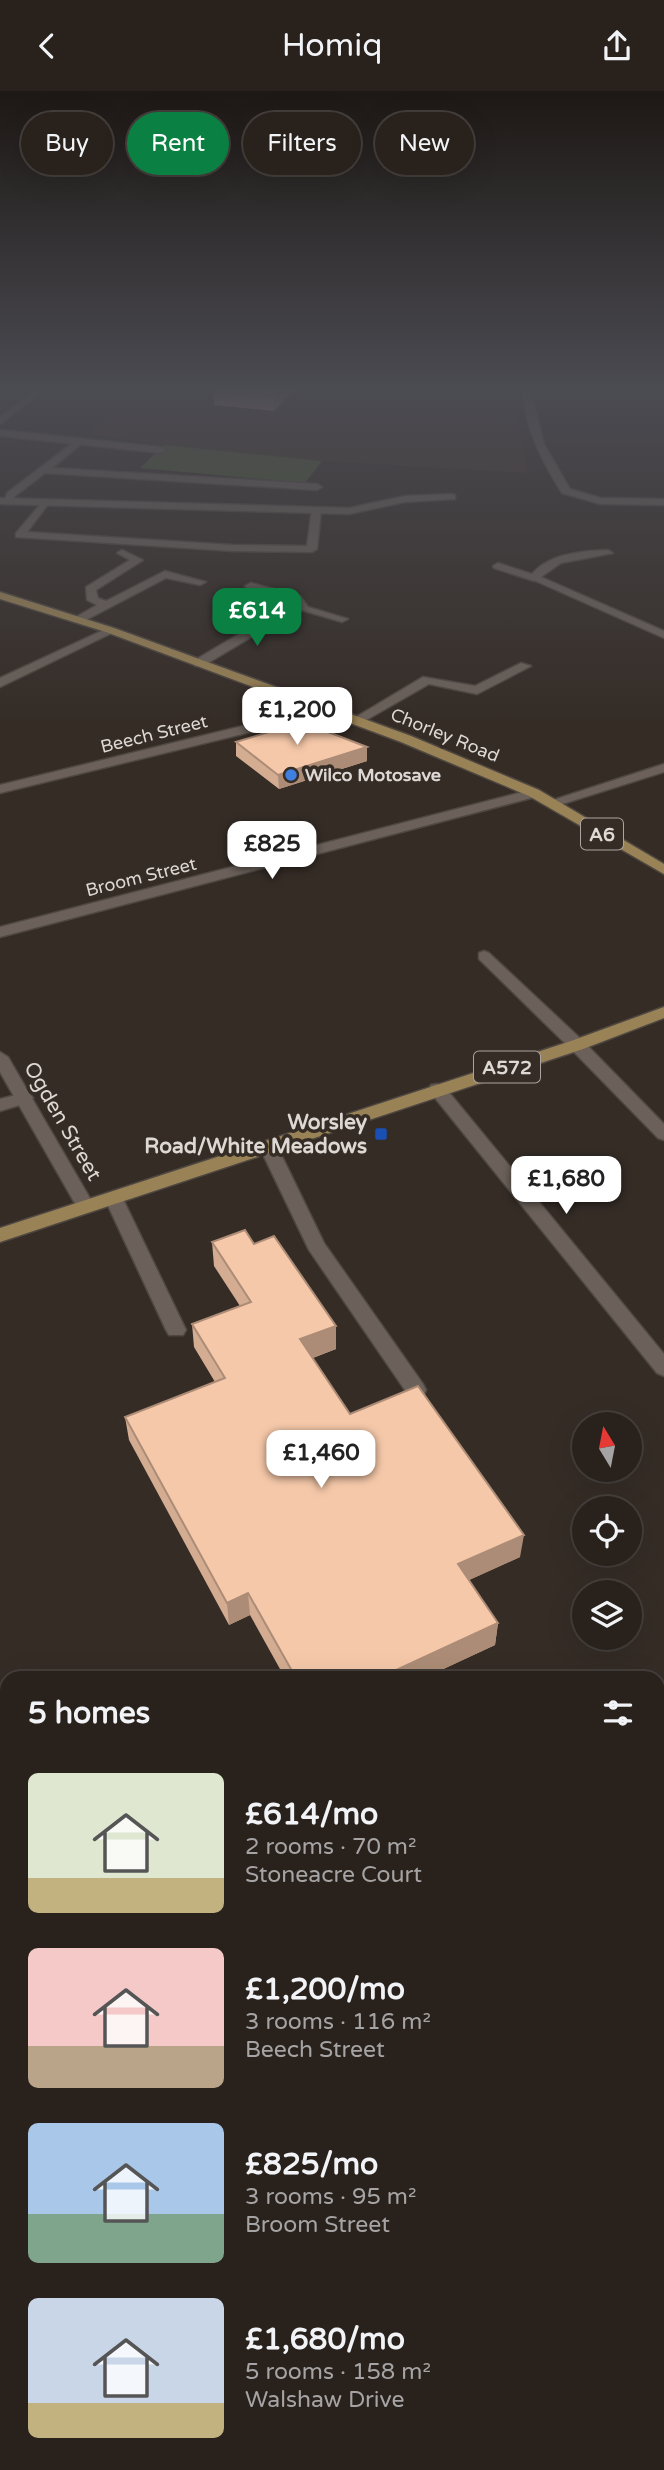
<!DOCTYPE html>
<html lang="en">
<head>
<meta charset="utf-8">
<style>
  :root { --surface:#28211c; --page:#302925; --text:#f1f3f6; --muted:#a5a3a3; --line:#443e3b; --accent:#0b8043 }
  body { margin:0; font-family:"Varela Round",sans-serif; background:var(--page); color:var(--text); height:100vh; display:flex; flex-direction:column; font-size:26px; white-space:nowrap }
  * { box-sizing:border-box; margin:0 }
  p { font-size:23px; color:var(--muted) }
  .icon { flex:none; width:38px; height:38px; fill:none; stroke:currentColor; stroke-width:2; stroke-linecap:round; stroke-linejoin:round }
  .map { position:relative; flex:1; overflow:hidden }
  .drawer { position:absolute; left:0px; top:1580px; width:665px; height:800px; display:flex; flex-direction:column; background:var(--surface); border-radius:21px 21px 0 0; box-shadow:0 7px 28px #0002,0 0 0 2px var(--line) }
  .drawer>* { flex:none }
  .banner { position:absolute; left:21px; top:21px; width:623px; height:63px; display:flex; gap:14px }
  .needle { width:46px; rotate:350deg }
  .tools { position:absolute; left:572px; top:1321px; display:grid; gap:14px }
  .tools a { display:grid; place-items:center; width:70px; height:70px; border-radius:50%; background:var(--surface); box-shadow:0 7px 28px #0002,0 0 0 2px var(--line); font-size:35px }
  .price { position:absolute; translate:-50% -60px; padding:0 16px; border-radius:14px; background:#fff; color:#222; font-size:23px; line-height:46px; filter:drop-shadow(0 2px 4px #0008) }
  .price::after { content:''; position:absolute; left:50%; top:42px; width:21px; height:16px; margin-left:-10px; background:inherit; clip-path:polygon(0 0,100% 0,50% 100%) }
  .price.selected { background:var(--accent); color:#fff }
  ul { padding:0; list-style:none }
  li { display:flex; align-items:center; gap:21px; height:175px; padding:0 28px }
  li span { display:grid; place-items:center; flex:none; width:196px; height:140px; border-radius:10px; color:#555 }
  li>.icon { margin-inline-start:auto }
  span .icon { width:84px; height:84px; fill:#fffc; stroke-width:1 }
  li b { font-size:30px }
  h2 { display:flex; justify-content:space-between; align-items:center; height:84px; padding:0 28px; font-size:30px }
  .pill { padding:0 24px; border-radius:32px; background:var(--surface); box-shadow:0 7px 28px #0002,0 0 0 2px var(--line); font-size:24px; line-height:63px }
  .pill.selected { background:var(--accent); color:#fff }
  header { display:flex; justify-content:space-between; align-items:center; height:91px; padding:0 28px; background:var(--surface); font-size:32px; font-weight:600 }
  .map>svg:first-child { display:block }
  .built { fill:#423329 }
  .green { fill:#4b5a31 }
  .lines { fill:none; stroke-linecap:round; stroke-linejoin:round }
  .service-casing { stroke:#4f4842; stroke-width:3 }
  .minor-casing { stroke:#4f4842; stroke-width:3 }
  .primary-casing { stroke:#4f4842; stroke-width:3 }
  .service { fill:#6b615a; fill-rule:evenodd }
  .minor { fill:#6b615a; fill-rule:evenodd }
  .primary { fill:#998255; fill-rule:evenodd }
  .wall { fill:#d3ac91 }
  .shaded-wall { fill:#ac8c76 }
  .building { fill:#f5c8a9; stroke:#ac8c76; stroke-width:2 }
  .shop-dot { fill:#3f7fe0; stroke:#352c26; stroke-width:2.5 }
  .transit-dot { fill:#1a4fb4; stroke:#352c26; stroke-width:2.5 }
  .labels { text-anchor:middle; stroke-width:7; stroke-linejoin:round; paint-order:stroke }
  .far-street-label { font-size:18px; fill:#ded8d4; stroke:#352c26 }
  .far-poi-label { font-size:18px; font-weight:bold; fill:#ded8d4; stroke:#352c26; text-anchor:start }
  .shield { fill:#352c26; stroke:#aba4a0; stroke-width:2 }
  .shield-label { font-size:19px; font-weight:bold; fill:#ded8d4 }
  .street-label { font-size:21px; fill:#ded8d4; stroke:#352c26 }
  .poi-label { font-size:21px; font-weight:bold; fill:#ded8d4; stroke:#352c26; text-anchor:end }
</style>
</head>
<body>
<header><svg class="icon" aria-label="back" viewBox="0 0 24 24"><path d="M15 5l-7 7 7 7"/></svg>Homiq<svg class="icon" aria-label="share" viewBox="0 0 24 24"><path d="M12 15V3M7 8l5-5 5 5M5 13v7h14v-7"/></svg></header>
<div class="map">
<svg width="664" height="2379" viewBox="0 0 664 2379">
  <rect width="100%" height="100%" fill="#352c26"/>
  <path class="built" d="M138 300H511L528 382 322 370 164 354 88 343Z"/>
  <g class="green">
    <path d="M164 354 322 370 305 392 140 377Z"/>
    <path d="M664 1608V2141L658 2144V1610Z"/>
  </g>
  <g class="lines">
    <g class="service-casing">
      <g id="service">
        <path d="M78 348 81 353 52 377 317 393 322 396 317 399 45 382 15 405 12 413H4L7 402Z"/>
        <path d="M44 409 49 412 27 441 233 454 307 455 312 418 321 420 317 458 312 461 233 460 16 446V442Z"/>
        <path d="M122 459 143 469 96 499 98 507 106 510 165 480 206 491 200 494 166 487 84 530H76V526L97 514 87 509 86 496 130 469 117 462Z"/>
        <path d="M498 472 538 485 539 487 534 490 494 477 493 475Z"/>
        <path d="M521 572 531 575 477 603 429 593 361 632 351 629 423 586 475 595Z"/>
        <path d="M484 860 489 862 583 950 585 954 583 958H571L479 868V862Z"/>
        <path d="M24 1002 30 1003 33 1007 30 1011 0 1020V1008Z"/>
        <path d="M268 1049 277 1055 324 1152 423 1293 426 1299 423 1305H409L309 1159 259 1055Z"/>
        <path d="M113 1100 122 1106 186 1239 183 1244H169L166 1239 104 1106Z"/>
      </g>
    </g>
    <g class="minor-casing">
      <g id="minor">
        <path d="M34 300H43L0 333V326Z"/>
        <path d="M523 300H531L544 353 570 398 601 407 664 408V414L600 413 562 402C542 370 525 338 523 300Z"/>
        <path d="M0 339 161 356 166 359 161 362 0 345Z"/>
        <path d="M451 403 455 404V408L405 411 349 423 0 413V407L349 417 405 405Z"/>
        <path d="M589 460 608 459 613 462 561 472 541 486 664 540V547L529 487C543 467 565 463 589 460Z"/>
        <path d="M251 492 300 505 308 516 348 528 342 531 298 518 203 575H195V569L293 511 247 497 245 495Z"/>
        <path d="M110 536 116 539 114 541 0 596V587Z"/>
        <path d="M314 610 320 614 318 617 292 631 0 702V694L284 625Z"/>
        <path d="M664 673V681L556 715 544 712Z"/>
        <path d="M534 698 541 702 539 705 0 846V836Z"/>
        <path d="M577 949 583 950 664 1033V1049L658 1047 571 958 569 954 571 950Z"/>
        <path d="M0 961 8 966 95 1116 92 1120H80L77 1116 0 981Z"/>
        <path d="M437 993 443 994 664 1263V1285L657 1282 431 1002 429 998 431 994Z"/>
      </g>
    </g>
    <g class="primary-casing">
      <g id="primary">
        <path d="M0 501 114 537 411 645 539 699 664 773V783L529 705 401 651 106 541 0 508Z"/>
        <path d="M664 916V927L583 958 0 1151V1137L571 950Z"/>
      </g>
    </g>
    <use href="#service" class="service"/>
    <use href="#minor" class="minor"/>
    <use href="#primary" class="primary"/>
  </g>
  <g class="wall">
    <path d="M213 300H293L274 320 214 314Z"/>
    <path d="M236 651 367 656V670L279 698 236 665Z"/>
    <path d="M212 1151 254 1153 336 1258 313 1267 350 1323 520 1466 469 1489 498 1532 495 1554 424 1587H285L250 1524 229 1534 129 1349 125 1326 215 1291 194 1256 192 1233 240 1215 214 1175Z"/>
  </g>
  <g class="shaded-wall">
    <path d="M278 300H293L274 320 273 305Z"/>
    <path d="M367 656V670L279 698 278 684Z"/>
    <path d="M336 1235V1258L301 1271 300 1248Z"/>
    <path d="M524 1444 520 1466 456 1495 458 1473Z"/>
    <path d="M248 1502 250 1524 229 1534 227 1512Z"/>
    <path d="M498 1532 495 1554 424 1587H379Z"/>
  </g>
  <g class="building">
    <path d="M221 300H278L273 305Z"/>
    <path d="M302 631 367 656 278 684 236 651Z"/>
    <path d="M245 1139 254 1153 274 1145 336 1235 300 1248 350 1323 418 1295 524 1444 458 1473 498 1532 379 1587H296L248 1502 227 1512 125 1326 225 1287 192 1233 251 1211 212 1151Z"/>
  </g>
  <linearGradient id="sky" x2="0" y2="1"><stop stop-color="#1d1815"/><stop offset="0.47" stop-color="#4b4b52"/><stop offset="1" stop-color="#4b4b52" stop-opacity="0"/></linearGradient>
  <rect width="664" height="633" fill="url(#sky)"/>
  <circle class="shop-dot" cx="291" cy="684" r="7"/>
  <rect class="transit-dot" x="374" y="1036" width="14" height="14" rx="3.5"/>
  <g class="labels">
    <g class="far-street-label">
      <text transform="translate(154 643) rotate(-14)" y="6">Beech Street</text>
      <text transform="translate(445 644) rotate(22)" y="6">Chorley Road</text>
      <text transform="translate(141 786) rotate(-14)" y="6">Broom Street</text>
    </g>
    <g class="far-poi-label">
      <text x="305" y="690">Wilco Motosave</text>
    </g>
    <g class="shield">
      <rect x="581" y="727.5" width="42" height="31" rx="5"/>
      <rect x="474" y="960.5" width="66" height="31" rx="5"/>
    </g>
    <g class="shield-label">
      <text x="602" y="750">A6</text>
      <text x="507" y="983">A572</text>
    </g>
    <g class="street-label">
      <text transform="translate(63 1030) rotate(60)" y="7">Ogden Street</text>
    </g>
    <g class="poi-label">
      <text x="367" y="1038">Worsley<tspan x="367" dy="24">Road/White Meadows</tspan></text>
    </g>
  </g>
</svg>
<div class="tools">
<a><svg class="needle" viewBox="-14 -14 28 28"><path d="M0-13l5 13h-10z" fill="#e53935"/><path d="M0 13l5-13h-10z" fill="#a5a3a3"/></svg></a>
<a><svg class="icon" aria-label="locate" viewBox="0 0 24 24"><circle cx="12" cy="12" r="6"/><path d="M12 2v4M12 18v4M2 12h4M18 12h4"/></svg></a>
<a><svg class="icon" aria-label="layers" viewBox="0 0 24 24"><path d="M12 4l9 5-9 5-9-5zM3 14l9 5 9-5"/></svg></a>
</div>
<b class="price selected" style="left:257px;top:557px">£614</b>
<b class="price" style="left:297px;top:656px">£1,200</b>
<b class="price" style="left:272px;top:790px">£825</b>
<b class="price" style="left:566px;top:1125px">£1,680</b>
<b class="price" style="left:321px;top:1399px">£1,460</b>
<div class="banner">
<a class="pill">Buy</a>
<a class="pill selected">Rent</a>
<a class="pill">Filters</a>
<a class="pill">New</a>
</div>
<section class="drawer">
<h2>5 homes<svg class="icon" aria-label="filters" viewBox="0 0 24 24"><path d="M4 7h16M4 17h16"/><circle cx="9" cy="7" r="2"/><circle cx="15" cy="17" r="2"/></svg></h2>
<ul>
<li><span style="background:linear-gradient(#dfe7d0 75%,#c2b280 0)"><svg class="icon" aria-label="home" viewBox="0 0 24 24"><path d="M3 11l9-7 9 7M6 9v11h12V9"/></svg></span><div><b>£614/mo</b><p>2 rooms · 70 m²</p><p>Stoneacre Court</p></div></li>
<li><span style="background:linear-gradient(#f6c9c9 70%,#b9a48a 0)"><svg class="icon" aria-label="home" viewBox="0 0 24 24"><path d="M3 11l9-7 9 7M6 9v11h12V9"/></svg></span><div><b>£1,200/mo</b><p>3 rooms · 116 m²</p><p>Beech Street</p></div></li>
<li><span style="background:linear-gradient(#a9c7e8 65%,#7fa58c 0)"><svg class="icon" aria-label="home" viewBox="0 0 24 24"><path d="M3 11l9-7 9 7M6 9v11h12V9"/></svg></span><div><b>£825/mo</b><p>3 rooms · 95 m²</p><p>Broom Street</p></div></li>
<li><span style="background:linear-gradient(#c9d6e8 75%,#c2b280 0)"><svg class="icon" aria-label="home" viewBox="0 0 24 24"><path d="M3 11l9-7 9 7M6 9v11h12V9"/></svg></span><div><b>£1,680/mo</b><p>5 rooms · 158 m²</p><p>Walshaw Drive</p></div></li>
</ul>
</section>
</div>
</body>
</html>
